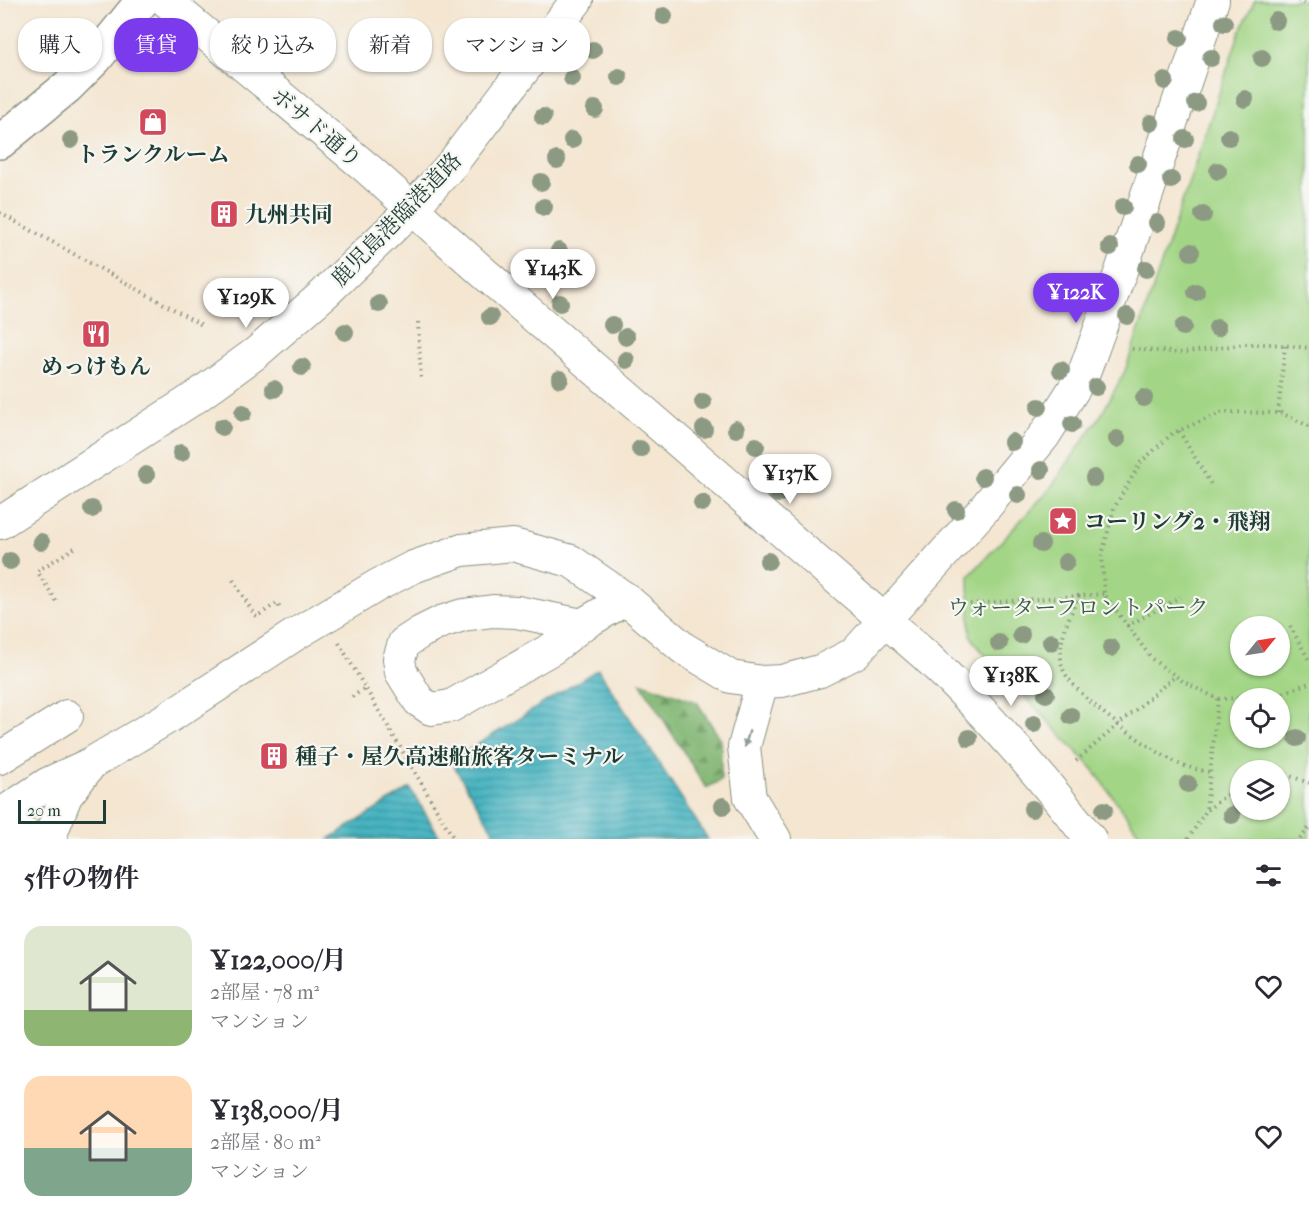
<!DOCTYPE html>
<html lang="ja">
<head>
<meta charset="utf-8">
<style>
  :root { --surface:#fff; --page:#f2f2f3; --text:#2b2b33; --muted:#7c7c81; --accent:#7c3aed }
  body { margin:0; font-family:"IM FELL French Canon","Noto Serif JP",serif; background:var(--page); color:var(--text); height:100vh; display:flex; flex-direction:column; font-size:22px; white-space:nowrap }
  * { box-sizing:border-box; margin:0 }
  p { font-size:20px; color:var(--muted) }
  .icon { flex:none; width:33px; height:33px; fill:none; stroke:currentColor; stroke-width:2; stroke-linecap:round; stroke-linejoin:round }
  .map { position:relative; height:839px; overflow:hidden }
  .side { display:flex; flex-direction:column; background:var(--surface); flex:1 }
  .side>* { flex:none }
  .guide { position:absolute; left:18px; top:18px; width:600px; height:54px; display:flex; gap:12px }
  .needle { width:39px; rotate:60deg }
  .tools { position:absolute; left:1230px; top:616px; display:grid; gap:12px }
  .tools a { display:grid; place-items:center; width:60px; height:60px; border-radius:50%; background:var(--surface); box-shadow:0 2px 4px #0004; font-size:30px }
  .scale { position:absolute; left:18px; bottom:15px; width:88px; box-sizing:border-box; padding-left:6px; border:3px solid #1f3d34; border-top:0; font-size:16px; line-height:21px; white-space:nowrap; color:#1f3d34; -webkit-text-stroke:4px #f6f6f2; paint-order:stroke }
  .price { position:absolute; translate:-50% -51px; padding:0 14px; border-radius:21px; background:#fff; color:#222; font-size:20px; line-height:39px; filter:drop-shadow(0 2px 3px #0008) }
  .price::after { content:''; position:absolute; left:50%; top:36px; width:18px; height:14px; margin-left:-9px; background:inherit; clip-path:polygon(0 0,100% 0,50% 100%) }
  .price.active { background:var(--accent); color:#fff }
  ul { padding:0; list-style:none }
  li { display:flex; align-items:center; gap:18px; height:150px; padding:0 24px }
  li span { display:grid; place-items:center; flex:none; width:168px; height:120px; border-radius:18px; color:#555 }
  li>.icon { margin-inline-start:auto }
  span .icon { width:72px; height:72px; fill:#fffc; stroke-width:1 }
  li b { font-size:26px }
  h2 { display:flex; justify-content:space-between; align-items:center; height:72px; padding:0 24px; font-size:26px }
  .tag { padding:0 21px; border-radius:24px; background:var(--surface); box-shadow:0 2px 4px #0004; font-size:21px; line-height:54px }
  .tag.active { background:var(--accent); color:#fff }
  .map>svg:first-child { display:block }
  .forest { fill:url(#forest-firs); stroke:#507a53; stroke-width:1.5 }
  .green { fill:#a2d585; stroke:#60895c; stroke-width:1.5; fill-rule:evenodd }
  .water { fill:url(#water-rules); stroke:#32787a; stroke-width:1.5 }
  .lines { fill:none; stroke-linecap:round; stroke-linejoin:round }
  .minor-casing { stroke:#8a9282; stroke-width:34 }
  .major-casing { stroke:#8a9282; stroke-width:36 }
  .path { stroke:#8a9282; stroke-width:4; stroke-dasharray:1.5 4.5; stroke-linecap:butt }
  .minor { stroke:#fff; stroke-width:32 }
  .major { stroke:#fff; stroke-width:33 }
  .tree { fill:#8d9a83 }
  .oneway { fill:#8f9e9a }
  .labels { text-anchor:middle; stroke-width:4.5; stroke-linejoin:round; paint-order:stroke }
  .street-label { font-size:22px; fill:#1f3d34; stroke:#f6f6f2 }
  .poi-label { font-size:22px; font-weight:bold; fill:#1f3d34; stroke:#f6f6f2; text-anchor:start }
  .park-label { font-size:22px; fill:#395b44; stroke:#f6f6f2 }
</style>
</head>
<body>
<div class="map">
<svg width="1309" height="839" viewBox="0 0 1309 839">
  <defs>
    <pattern id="forest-firs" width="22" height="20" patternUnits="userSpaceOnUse" patternTransform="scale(1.5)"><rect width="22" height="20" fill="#81b672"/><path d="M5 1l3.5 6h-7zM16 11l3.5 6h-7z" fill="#69955e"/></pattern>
    <pattern id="water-rules" width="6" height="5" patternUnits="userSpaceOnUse" patternTransform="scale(1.5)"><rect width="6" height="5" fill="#46b4c1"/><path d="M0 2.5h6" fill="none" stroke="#3a949e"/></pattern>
  </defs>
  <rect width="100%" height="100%" fill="#f6f6f2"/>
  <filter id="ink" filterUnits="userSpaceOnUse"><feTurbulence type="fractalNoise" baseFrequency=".0167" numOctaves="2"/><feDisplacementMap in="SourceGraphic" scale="12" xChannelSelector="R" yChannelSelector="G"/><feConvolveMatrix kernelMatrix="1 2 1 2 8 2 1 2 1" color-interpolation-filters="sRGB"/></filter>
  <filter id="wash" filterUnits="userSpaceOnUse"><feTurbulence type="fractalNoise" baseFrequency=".008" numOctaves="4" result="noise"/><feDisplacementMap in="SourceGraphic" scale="24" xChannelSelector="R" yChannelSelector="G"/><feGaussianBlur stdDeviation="1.35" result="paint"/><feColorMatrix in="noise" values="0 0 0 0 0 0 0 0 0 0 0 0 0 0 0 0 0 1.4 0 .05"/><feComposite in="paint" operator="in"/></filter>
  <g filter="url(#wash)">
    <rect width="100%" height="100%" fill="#f4e6d1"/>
    <path class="forest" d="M640 682 697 702 721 740V780L706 788Z"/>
    <path class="green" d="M1255 0H1309V839H1143L1093 769 979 648 970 635 969 576 1049 490 1101 415 1125 371 1239 34ZM1240 627H1280V666H1240ZM1240 699H1280V738H1240ZM1240 771H1280V810H1240Z"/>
    <g class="water">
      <path d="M598 669 708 839H498L451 761Z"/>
      <path d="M410 788 441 839H329Z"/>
    </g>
  </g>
  <g filter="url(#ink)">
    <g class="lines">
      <g class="minor-casing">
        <g id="minor">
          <path d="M165 0 368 169 484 273 926 656C986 712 1040 774 1090 839"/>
          <path d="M0 523 196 397 256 353 324 294 412 209 452 164 577 0"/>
          <path d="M582 625 517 612 493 611 463 615 441 622 421 632 404 643 399 659 401 672 419 701 431 709 451 706 553 648 582 625 626 599"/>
          <path d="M762 682 744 747 750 798 775 839"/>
          <path d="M0 758 67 716"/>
          <path d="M0 815 47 784 90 764 169 717 296 634 378 585 413 567 462 550 513 545 571 561 626 599 683 648 731 677 762 682 782 681 820 671 855 653 983 510 1044 436 1084 373 1121 271 1213 0"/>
          <path d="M0 827 19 832 35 839"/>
          <path d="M52 839 51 834 66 796 90 765"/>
        </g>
      </g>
      <g class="major-casing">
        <path id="major" d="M0 142 67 87 96 58 143 0"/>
      </g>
      <g class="path">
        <path d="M1298 0 1309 6"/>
        <path d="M0 213 202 325"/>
        <path d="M418 322 421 381"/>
        <path d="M1132 349 1183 353 1245 344H1271L1309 348"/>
        <path d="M1278 413 1285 345"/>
        <path d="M1309 426 1281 413 1223 412 1173 433 1141 462 1114 508 1102 555 1104 594 1152 659 1184 682 1218 699 1272 697 1309 683"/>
        <path d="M1179 431 1212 486"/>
        <path d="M233 580 256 617 277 603 280 608"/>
        <path d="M1079 595C1069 619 1057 639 1062 665 1066 692 1154 752 1179 764 1189 768 1200 770 1210 772"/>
        <path d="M56 601 37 571 76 547"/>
        <path d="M970 604 1104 594"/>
        <path d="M1127 626 1180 597"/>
        <path d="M1290 626 1309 660"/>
        <path d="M339 643 454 839"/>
        <path d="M352 697 365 688"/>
        <path d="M1218 699 1206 811 1240 784"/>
        <path d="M1076 761 1175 676"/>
        <path d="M1280 772 1309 783"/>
        <path d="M1188 839 1206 811"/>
        <path d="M1300 839 1309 828"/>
      </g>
      <use href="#minor" class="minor"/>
      <use href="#major" class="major"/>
    </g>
    <g class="tree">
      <circle cx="664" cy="16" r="9"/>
      <circle cx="1276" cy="21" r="9"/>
      <circle cx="1224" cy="23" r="9"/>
      <circle cx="75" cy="27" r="9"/>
      <circle cx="1179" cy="38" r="9"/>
      <circle cx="156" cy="50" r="9"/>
      <circle cx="593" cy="50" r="9"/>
      <circle cx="1211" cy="58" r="9"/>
      <circle cx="1262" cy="58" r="9"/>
      <circle cx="46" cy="59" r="9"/>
      <circle cx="619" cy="77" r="9"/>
      <circle cx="572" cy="78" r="9"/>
      <circle cx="1165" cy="81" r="9"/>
      <circle cx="1245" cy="99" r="9"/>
      <circle cx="1196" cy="103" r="9"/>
      <circle cx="595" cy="109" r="9"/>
      <circle cx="543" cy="117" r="9"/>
      <circle cx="1151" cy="123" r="9"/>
      <circle cx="1229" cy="137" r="9"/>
      <circle cx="1185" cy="139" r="9"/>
      <circle cx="71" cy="140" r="9"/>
      <circle cx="572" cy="140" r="9"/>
      <circle cx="557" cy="160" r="9"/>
      <circle cx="1138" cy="164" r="9"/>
      <circle cx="1218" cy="171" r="9"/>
      <circle cx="1171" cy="180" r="9"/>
      <circle cx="541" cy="182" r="9"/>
      <circle cx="544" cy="207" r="9"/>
      <circle cx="1123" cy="207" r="9"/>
      <circle cx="1203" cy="215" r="9"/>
      <circle cx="1157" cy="223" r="9"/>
      <circle cx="1110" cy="247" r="9"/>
      <circle cx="559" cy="251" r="9"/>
      <circle cx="1191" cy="252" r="9"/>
      <circle cx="1146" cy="269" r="9"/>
      <circle cx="1096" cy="292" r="9"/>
      <circle cx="1196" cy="292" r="9"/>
      <circle cx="560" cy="303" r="9"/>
      <circle cx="379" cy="304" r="9"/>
      <circle cx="1127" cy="316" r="9"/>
      <circle cx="490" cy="317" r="9"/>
      <circle cx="612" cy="325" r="9"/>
      <circle cx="1183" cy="327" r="9"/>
      <circle cx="1217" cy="328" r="9"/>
      <circle cx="345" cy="332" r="9"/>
      <circle cx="626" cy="337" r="9"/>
      <circle cx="626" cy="360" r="9"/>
      <circle cx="302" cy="367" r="9"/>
      <circle cx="1061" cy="370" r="9"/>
      <circle cx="560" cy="379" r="9"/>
      <circle cx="1096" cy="387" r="9"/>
      <circle cx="274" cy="389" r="9"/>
      <circle cx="1144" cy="398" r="9"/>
      <circle cx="703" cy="402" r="9"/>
      <circle cx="1039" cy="407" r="9"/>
      <circle cx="243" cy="413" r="9"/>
      <circle cx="1072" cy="424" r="9"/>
      <circle cx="222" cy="427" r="9"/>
      <circle cx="704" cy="429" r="9"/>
      <circle cx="736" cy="429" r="9"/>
      <circle cx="1117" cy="439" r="9"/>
      <circle cx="1012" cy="442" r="9"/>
      <circle cx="756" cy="446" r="9"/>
      <circle cx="640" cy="449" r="9"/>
      <circle cx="181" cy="453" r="9"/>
      <circle cx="1041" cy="470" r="9"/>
      <circle cx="146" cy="475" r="9"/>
      <circle cx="983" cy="477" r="9"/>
      <circle cx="1094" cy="478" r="9"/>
      <circle cx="778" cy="494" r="9"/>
      <circle cx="1018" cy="495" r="9"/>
      <circle cx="702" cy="503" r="9"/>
      <circle cx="92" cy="509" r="9"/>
      <circle cx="956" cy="510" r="9"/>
      <circle cx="41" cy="542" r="9"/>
      <circle cx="1041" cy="544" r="9"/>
      <circle cx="10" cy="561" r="9"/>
      <circle cx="768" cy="561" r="9"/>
      <circle cx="1066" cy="562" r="9"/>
      <circle cx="1021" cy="635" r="9"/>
      <circle cx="1051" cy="642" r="9"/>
      <circle cx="999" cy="643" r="9"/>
      <circle cx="1111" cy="648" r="9"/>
      <circle cx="1024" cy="666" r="9"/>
      <circle cx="987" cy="675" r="9"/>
      <circle cx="1046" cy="694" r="9"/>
      <circle cx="1071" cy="716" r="9"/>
      <circle cx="1034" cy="724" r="9"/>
      <circle cx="969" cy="738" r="9"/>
      <circle cx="1297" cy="738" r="9"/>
      <circle cx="1188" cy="784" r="9"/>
      <circle cx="723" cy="806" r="9"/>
      <circle cx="1032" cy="809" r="9"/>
      <circle cx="1104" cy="810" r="9"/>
      <circle cx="1232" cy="815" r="9"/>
    </g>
    <defs><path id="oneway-solid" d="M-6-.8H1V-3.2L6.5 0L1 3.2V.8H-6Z" transform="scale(1.5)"/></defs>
    <use class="oneway" href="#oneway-solid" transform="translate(747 739) rotate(106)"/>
  </g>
  <defs>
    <g id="shop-square" transform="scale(1.5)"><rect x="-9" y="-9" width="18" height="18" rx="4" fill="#d1495b" stroke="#f6f6f2"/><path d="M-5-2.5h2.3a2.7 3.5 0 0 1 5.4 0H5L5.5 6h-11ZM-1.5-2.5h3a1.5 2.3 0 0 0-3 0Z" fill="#fff"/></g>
    <g id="building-square" transform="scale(1.5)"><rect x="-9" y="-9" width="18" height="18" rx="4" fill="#d1495b" stroke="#f6f6f2"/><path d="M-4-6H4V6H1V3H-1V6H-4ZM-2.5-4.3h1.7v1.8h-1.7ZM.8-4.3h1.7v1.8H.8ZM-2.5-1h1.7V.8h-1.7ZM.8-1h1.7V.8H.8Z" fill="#fff"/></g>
    <g id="restaurant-square" transform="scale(1.5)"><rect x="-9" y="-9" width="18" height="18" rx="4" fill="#d1495b" stroke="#f6f6f2"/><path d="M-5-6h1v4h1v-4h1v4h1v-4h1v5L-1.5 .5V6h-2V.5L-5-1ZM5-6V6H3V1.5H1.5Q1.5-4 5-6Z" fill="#fff"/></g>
    <g id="sight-square" transform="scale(1.5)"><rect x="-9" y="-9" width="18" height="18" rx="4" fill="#d1495b" stroke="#f6f6f2"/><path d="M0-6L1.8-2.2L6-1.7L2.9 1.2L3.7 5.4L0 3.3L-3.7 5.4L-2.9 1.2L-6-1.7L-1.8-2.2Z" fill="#fff"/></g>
  </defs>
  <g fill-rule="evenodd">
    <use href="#shop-square" x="153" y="122"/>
    <use href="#building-square" x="224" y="214"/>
    <use href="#restaurant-square" x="96" y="334"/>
    <use href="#sight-square" x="1063" y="521"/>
    <use href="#building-square" x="274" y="756"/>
  </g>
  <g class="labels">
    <g class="street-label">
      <text transform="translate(317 127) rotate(40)" y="8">ボサド通り</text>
      <text transform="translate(396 219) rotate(-46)" y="8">鹿児島港臨港道路</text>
    </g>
    <g class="poi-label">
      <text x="153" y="162" text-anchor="middle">トランクルーム</text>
      <text x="245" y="222">九州共同</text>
      <text x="96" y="374" text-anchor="middle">めっけもん</text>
      <text x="1084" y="529">コーリング2・飛翔</text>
      <text x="295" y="764">種子・屋久高速船旅客ターミナル</text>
    </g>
    <g class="park-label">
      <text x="1078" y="615">ウォーターフロントパーク</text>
    </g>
  </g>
</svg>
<div class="tools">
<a><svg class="needle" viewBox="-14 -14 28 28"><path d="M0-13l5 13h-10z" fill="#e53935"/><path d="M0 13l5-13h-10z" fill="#7c7c81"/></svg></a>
<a><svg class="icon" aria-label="locate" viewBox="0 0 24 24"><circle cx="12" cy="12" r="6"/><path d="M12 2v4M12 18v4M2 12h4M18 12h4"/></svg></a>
<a><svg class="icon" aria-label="layers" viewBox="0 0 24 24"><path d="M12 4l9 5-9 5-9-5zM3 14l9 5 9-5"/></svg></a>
</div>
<div class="scale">20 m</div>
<b class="price" style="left:553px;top:300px">¥143K</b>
<b class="price active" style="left:1076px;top:324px">¥122K</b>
<b class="price" style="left:246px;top:329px">¥129K</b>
<b class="price" style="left:790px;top:505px">¥137K</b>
<b class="price" style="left:1011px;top:707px">¥138K</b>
<div class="guide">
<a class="tag">購入</a>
<a class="tag active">賃貸</a>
<a class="tag">絞り込み</a>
<a class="tag">新着</a>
<a class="tag">マンション</a>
</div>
</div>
<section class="side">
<h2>5件の物件<svg class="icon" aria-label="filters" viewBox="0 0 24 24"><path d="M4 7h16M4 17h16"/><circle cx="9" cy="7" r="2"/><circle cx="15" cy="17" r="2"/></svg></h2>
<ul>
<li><span style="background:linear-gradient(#dfe7d0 70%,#8fb573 0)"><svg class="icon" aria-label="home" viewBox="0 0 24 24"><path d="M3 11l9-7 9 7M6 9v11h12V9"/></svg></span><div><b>¥122,000/月</b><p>2部屋 · 78 m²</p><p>マンション</p></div><svg class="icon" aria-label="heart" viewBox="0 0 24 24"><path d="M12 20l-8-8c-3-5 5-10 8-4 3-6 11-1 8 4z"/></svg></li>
<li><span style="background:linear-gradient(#ffd9b3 60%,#7fa58c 0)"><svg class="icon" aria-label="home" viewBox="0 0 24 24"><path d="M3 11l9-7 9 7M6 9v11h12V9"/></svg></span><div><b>¥138,000/月</b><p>2部屋 · 80 m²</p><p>マンション</p></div><svg class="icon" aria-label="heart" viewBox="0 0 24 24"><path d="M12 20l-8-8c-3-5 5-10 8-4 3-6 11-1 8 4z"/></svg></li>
</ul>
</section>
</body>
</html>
